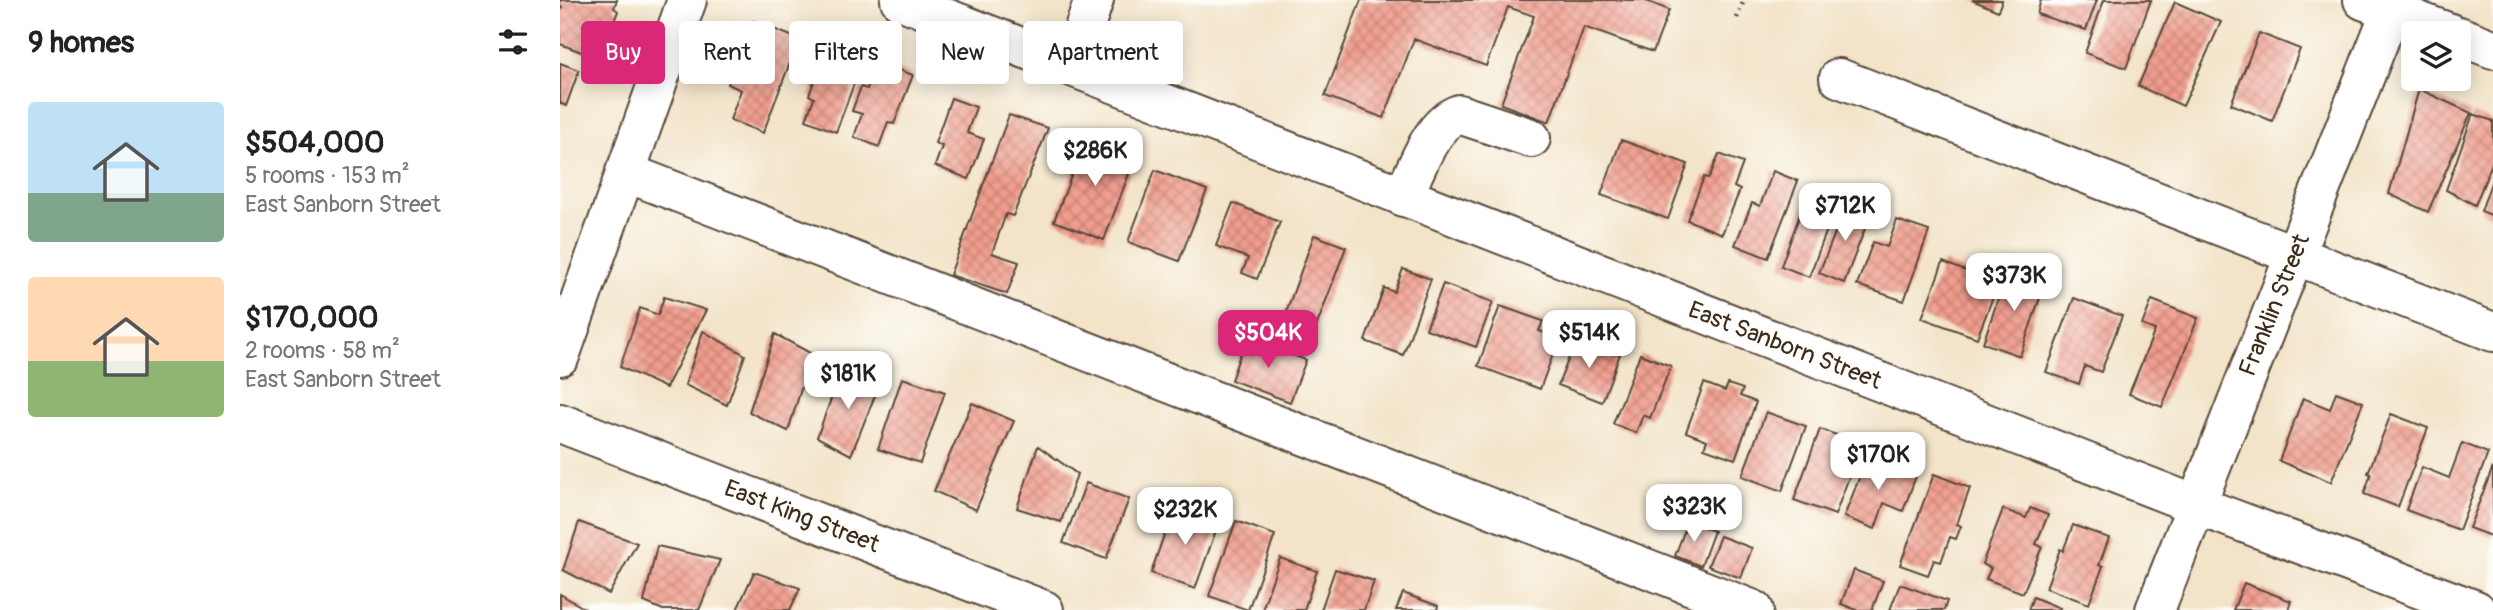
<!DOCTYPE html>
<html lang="en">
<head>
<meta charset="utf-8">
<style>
  :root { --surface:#fff; --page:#f2f2f2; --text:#222; --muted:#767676; --accent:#db2777 }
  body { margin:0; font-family:Pangolin,sans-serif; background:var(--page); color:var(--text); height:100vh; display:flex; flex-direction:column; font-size:26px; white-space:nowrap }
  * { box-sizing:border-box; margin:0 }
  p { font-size:23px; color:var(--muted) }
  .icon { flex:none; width:38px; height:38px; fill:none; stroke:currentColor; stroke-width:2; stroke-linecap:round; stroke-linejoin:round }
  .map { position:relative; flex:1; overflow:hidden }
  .details { display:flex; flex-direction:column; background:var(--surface); width:560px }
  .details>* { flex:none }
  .banner { position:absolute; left:21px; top:21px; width:665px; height:63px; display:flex; gap:14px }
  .buttons { position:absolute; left:1841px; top:21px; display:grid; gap:14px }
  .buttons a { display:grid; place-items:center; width:70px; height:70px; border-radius:7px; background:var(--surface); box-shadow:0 4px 18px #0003; font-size:35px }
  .price { position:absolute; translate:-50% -60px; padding:0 16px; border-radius:14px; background:#fff; color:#222; font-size:23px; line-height:46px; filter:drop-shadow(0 2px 4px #0008) }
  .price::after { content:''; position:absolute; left:50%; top:42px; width:21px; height:16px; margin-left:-10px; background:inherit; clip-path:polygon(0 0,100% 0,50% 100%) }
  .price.on { background:var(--accent); color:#fff }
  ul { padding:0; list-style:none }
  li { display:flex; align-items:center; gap:21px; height:175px; padding:0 28px }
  li span { display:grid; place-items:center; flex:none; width:196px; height:140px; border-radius:7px; color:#555 }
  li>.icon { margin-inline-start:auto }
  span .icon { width:84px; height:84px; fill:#fffc; stroke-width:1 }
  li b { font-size:30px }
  h2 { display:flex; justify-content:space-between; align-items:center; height:84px; padding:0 28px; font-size:30px }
  .pill { padding:0 24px; border-radius:7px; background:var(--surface); box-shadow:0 4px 18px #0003; font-size:24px; line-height:63px }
  .pill.on { background:var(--accent); color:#fff }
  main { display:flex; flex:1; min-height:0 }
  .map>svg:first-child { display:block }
  .building { fill:url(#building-cross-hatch) }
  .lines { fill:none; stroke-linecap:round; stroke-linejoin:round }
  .minor-casing { stroke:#574638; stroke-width:42 }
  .path { stroke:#574638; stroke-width:4.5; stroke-dasharray:2 5; stroke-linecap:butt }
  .minor { stroke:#fff; stroke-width:38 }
  .labels { text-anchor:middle; stroke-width:5; stroke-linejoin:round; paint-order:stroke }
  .street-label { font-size:24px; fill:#3b2a1e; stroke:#fdfcf7 }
</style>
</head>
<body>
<main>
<section class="details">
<h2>9 homes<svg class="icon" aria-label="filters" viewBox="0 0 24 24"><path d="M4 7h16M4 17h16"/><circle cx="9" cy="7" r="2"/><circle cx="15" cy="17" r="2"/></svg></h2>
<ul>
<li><span style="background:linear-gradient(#bfe0f5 65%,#7fa58c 0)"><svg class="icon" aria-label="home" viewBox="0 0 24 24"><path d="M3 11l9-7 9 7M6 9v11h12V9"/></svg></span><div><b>$504,000</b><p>5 rooms · 153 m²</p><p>East Sanborn Street</p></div></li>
<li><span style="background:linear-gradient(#ffd9b3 60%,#8fb573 0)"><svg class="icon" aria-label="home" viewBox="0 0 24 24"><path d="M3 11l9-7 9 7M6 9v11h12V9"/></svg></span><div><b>$170,000</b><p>2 rooms · 58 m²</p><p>East Sanborn Street</p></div></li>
</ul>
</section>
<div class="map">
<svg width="1933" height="610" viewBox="0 0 1933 610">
  <defs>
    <pattern id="building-cross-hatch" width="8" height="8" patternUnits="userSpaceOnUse" patternTransform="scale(1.75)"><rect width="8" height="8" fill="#f19d8d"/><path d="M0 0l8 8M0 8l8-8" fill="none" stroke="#c48073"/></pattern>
  </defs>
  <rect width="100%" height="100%" fill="#fdfcf7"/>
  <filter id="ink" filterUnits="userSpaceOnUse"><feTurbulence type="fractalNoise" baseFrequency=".0143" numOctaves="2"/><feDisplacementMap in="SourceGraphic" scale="14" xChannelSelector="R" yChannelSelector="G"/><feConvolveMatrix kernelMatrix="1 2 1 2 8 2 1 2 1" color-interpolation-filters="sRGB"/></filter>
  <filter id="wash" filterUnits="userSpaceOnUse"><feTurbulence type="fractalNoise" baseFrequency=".00686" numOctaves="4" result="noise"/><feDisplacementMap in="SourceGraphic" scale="28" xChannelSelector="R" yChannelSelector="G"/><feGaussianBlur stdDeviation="1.57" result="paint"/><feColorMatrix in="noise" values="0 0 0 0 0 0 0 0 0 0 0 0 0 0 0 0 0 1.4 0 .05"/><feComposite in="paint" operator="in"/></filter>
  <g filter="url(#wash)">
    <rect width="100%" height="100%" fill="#f3e4c9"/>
    <g id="blocks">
      <g class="building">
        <path d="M0 0H57L54 8 58 11 44 46 29 39 24 53 0 44V13L2 7 0 6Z"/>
        <path d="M801 0H1084L1109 10 1093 52 1024 27 989 122 941 104 974 16 948 7 926 66 854 39 824 118 765 96Z"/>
        <path d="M1412 0H1442L1438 11Z"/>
        <path d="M1481 0H1537L1526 30 1477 14Z"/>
        <path d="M1544 0H1591L1566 68 1525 53Z"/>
        <path d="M1615 2 1661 22 1623 106 1578 86Z"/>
        <path d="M193 21 239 39 203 133 170 120 181 90 168 84Z"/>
        <path d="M1699 33 1740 49 1712 121 1671 104Z"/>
        <path d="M265 51 301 65 276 132 246 120 254 98 249 95Z"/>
        <path d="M318 62 353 75 334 124 328 122 319 147 294 137 302 114 292 111 301 87 307 89Z"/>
        <path d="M0 63 19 70 6 106 0 103Z"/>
        <path d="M1859 89 1911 113 1868 212 1829 194Z"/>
        <path d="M391 98 416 107 407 133 424 139 409 179 375 166 382 146 375 143Z"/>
        <path d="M1913 114 1933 121V161L1915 205 1886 190Z"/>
        <path d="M449 115 488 128 453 216 446 214 432 253 459 262 447 294 390 275Z"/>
        <path d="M526 137 576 155 544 240 494 221Z"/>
        <path d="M1061 140 1128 164 1108 219 1041 195Z"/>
        <path d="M1159 154 1183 163 1174 187 1180 190 1162 234 1127 220 1144 177 1149 178Z"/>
        <path d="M595 170 647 190 619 261 568 242Z"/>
        <path d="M1213 171 1238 181 1208 258 1175 245 1192 203 1200 206Z"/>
        <path d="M1933 177V216L1921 211Z"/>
        <path d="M673 203 720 222 697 279 682 273 688 258 656 246Z"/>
        <path d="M1244 203 1273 214 1249 277 1221 266Z"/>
        <path d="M1287 203 1311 213 1284 283 1259 273Z"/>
        <path d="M1337 220 1369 231 1344 301 1297 285 1313 242 1327 247Z"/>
        <path d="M754 235 786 247 746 354 715 343Z"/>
        <path d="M1383 262 1438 284 1417 338 1362 318Z"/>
        <path d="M843 269 871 279 843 355 805 341 824 288 834 292Z"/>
        <path d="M1448 270 1485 283 1460 356 1423 343Z"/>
        <path d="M883 284 933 302 916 347 866 329Z"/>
        <path d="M104 297 146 310 106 388 60 367 80 308 98 315Z"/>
        <path d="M1514 298 1562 316 1541 372 1525 366 1519 384 1486 372Z"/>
        <path d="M1592 300 1638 318 1602 407 1569 394 1595 330 1582 325Z"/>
        <path d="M940 306 983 321 979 331 999 338 980 389 918 366Z"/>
        <path d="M143 331 185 355 167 405 125 385Z"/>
        <path d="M215 334 252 354 228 431 189 412Z"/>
        <path d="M686 338 746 360 730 402 671 380Z"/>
        <path d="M1017 338 1060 354 1042 402 998 385Z"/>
        <path d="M1080 354 1111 366 1090 418 1083 415 1076 433 1053 424Z"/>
        <path d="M282 369 320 383 291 455 257 437Z"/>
        <path d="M342 378 385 392 360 463 318 449Z"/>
        <path d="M1144 383 1165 391 1168 384 1183 389 1180 396 1196 402 1175 459 1144 448 1147 440 1126 432Z"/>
        <path d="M1776 392 1803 402 1771 482 1719 461 1743 398 1770 409Z"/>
        <path d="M412 403 454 421 416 510 374 491Z"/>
        <path d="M1206 412 1246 426 1222 491 1182 476Z"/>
        <path d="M1831 414 1868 428 1838 507 1804 494 1811 474 1808 473Z"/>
        <path d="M1260 429 1301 444 1275 515 1234 500Z"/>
        <path d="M1902 443 1928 453 1899 530 1846 510 1862 467 1889 478Z"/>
        <path d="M478 446 517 474 501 522 457 508Z"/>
        <path d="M1307 458 1356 476 1343 511 1324 503 1315 529 1284 517Z"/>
        <path d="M1933 467V537L1909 528Z"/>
        <path d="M1374 474 1410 488 1397 524 1401 526 1396 539 1390 537 1381 562 1374 560 1368 575 1340 565Z"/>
        <path d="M526 483 569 499 546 559 503 543Z"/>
        <path d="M614 506 659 522 635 589 591 573Z"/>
        <path d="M1470 508 1488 515 1476 544 1482 547 1463 593 1426 579 1431 568 1422 564 1443 509 1466 518Z"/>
        <path d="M676 521 715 535 688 610 649 596Z"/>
        <path d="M1128 521 1154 531 1141 566 1115 556Z"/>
        <path d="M19 522 77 543 49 594 3 570Z"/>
        <path d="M1513 525 1549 538 1539 565 1543 566 1529 604 1486 588 1500 549 1503 551Z"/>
        <path d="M1160 536 1192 548 1181 578 1148 566Z"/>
        <path d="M97 546 160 560 139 610H103L84 602Z"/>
        <path d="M720 558 757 571 744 610H702Z"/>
        <path d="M775 569 814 581 804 610H761Z"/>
        <path d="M1294 570 1323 581 1312 610H1297L1281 604Z"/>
        <path d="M194 572 240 588 230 610H177Z"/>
        <path d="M1684 583 1731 601 1728 610H1673Z"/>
        <path d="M1340 584 1387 601 1384 610H1330Z"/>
        <path d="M843 593 878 606 877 610H836Z"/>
        <path d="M0 594 27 610H0Z"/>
        <path d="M1473 597 1500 608 1499 610H1468Z"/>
      </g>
    </g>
  </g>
  <g filter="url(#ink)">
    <use href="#blocks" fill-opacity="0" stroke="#574638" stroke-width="2"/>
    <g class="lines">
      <g class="minor-casing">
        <g id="minor">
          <path d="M340 0 1636 505 1916 610"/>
          <path d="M1803 0 1890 33"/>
          <path d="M1899 36 1933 49"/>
          <path d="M511 66 534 0"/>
          <path d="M1279 78 1933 332"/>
          <path d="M65 172 1194 610"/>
          <path d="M843 197C856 171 870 124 899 114L971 138"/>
          <path d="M0 356 127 0"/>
          <path d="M0 423 484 610"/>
          <path d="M1595 610 1835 0"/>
        </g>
      </g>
      <path class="path" d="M1177 18 1184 0"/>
      <use href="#minor" class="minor"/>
    </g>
  </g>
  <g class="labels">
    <g class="street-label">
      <text transform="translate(1714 305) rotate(-68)" y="8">Franklin Street</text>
      <text transform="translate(1225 345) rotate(21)" y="8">East Sanborn Street</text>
      <text transform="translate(242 516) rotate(21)" y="8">East King Street</text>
    </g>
  </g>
</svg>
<div class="buttons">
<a><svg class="icon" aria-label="layers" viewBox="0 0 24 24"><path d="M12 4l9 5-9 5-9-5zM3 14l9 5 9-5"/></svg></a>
</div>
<b class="price" style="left:535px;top:188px">$286K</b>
<b class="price" style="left:1285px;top:243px">$712K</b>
<b class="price" style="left:1454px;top:313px">$373K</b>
<b class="price on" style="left:708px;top:370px">$504K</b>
<b class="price" style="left:1029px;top:370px">$514K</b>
<b class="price" style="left:288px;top:411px">$181K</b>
<b class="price" style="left:1318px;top:492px">$170K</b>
<b class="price" style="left:1134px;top:544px">$323K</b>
<b class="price" style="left:625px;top:547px">$232K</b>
<div class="banner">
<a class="pill on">Buy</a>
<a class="pill">Rent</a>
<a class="pill">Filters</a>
<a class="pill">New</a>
<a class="pill">Apartment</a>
</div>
</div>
</main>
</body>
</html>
